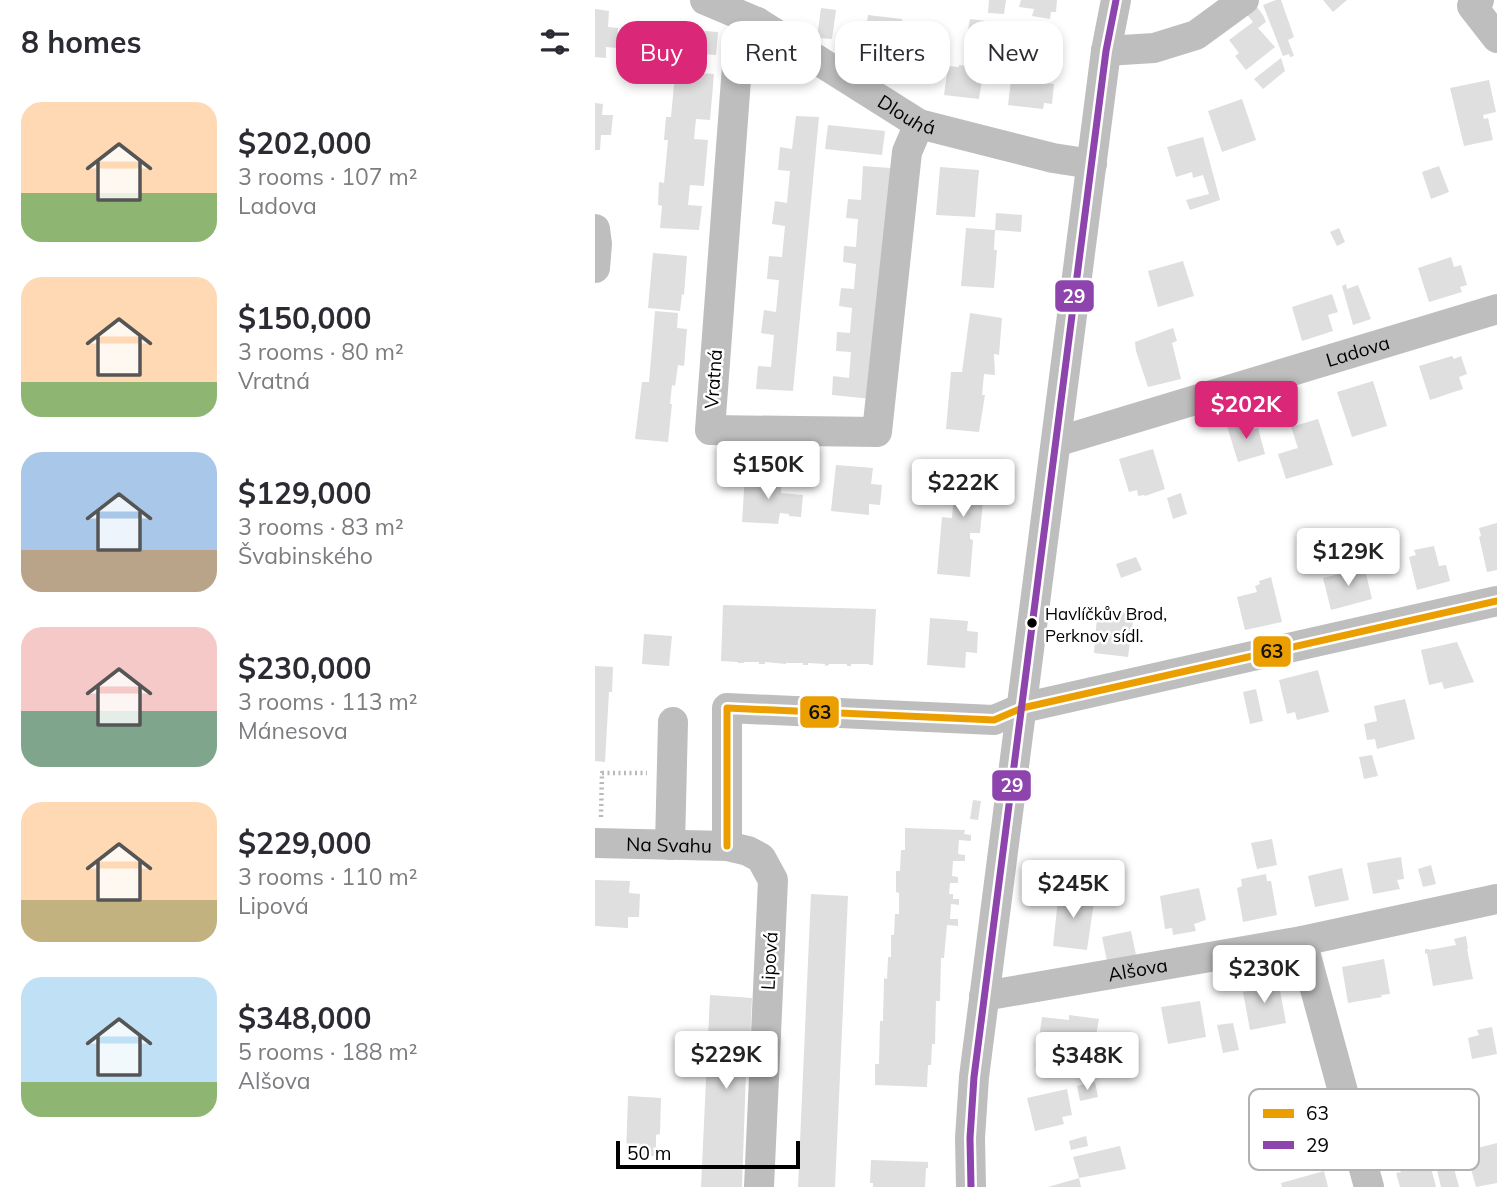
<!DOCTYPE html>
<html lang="en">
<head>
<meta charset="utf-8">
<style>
  :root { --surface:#fff; --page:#f7f7f7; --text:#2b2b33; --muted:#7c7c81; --accent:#db2777 }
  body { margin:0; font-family:Mulish,sans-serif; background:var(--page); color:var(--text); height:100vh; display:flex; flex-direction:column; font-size:26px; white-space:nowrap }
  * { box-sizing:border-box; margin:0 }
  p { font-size:23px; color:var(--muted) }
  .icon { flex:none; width:38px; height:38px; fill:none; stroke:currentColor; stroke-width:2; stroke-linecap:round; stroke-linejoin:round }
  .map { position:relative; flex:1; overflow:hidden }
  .details { display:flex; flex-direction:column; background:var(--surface); width:595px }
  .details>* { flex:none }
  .guide { position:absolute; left:21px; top:21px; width:665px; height:63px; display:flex; gap:14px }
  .scale { position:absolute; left:21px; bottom:18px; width:184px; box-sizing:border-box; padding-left:7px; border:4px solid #000; border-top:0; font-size:19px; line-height:24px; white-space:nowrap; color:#000; -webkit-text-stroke:5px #fff; paint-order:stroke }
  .price { position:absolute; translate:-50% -60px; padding:0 16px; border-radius:7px; background:#fff; color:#222; font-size:23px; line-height:46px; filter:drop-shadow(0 2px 4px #0008) }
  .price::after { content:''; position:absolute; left:50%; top:42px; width:21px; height:16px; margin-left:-10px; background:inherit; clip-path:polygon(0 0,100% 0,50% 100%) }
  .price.active { background:var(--accent); color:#fff }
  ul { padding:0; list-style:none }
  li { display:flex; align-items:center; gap:21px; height:175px; padding:0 21px }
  li span { display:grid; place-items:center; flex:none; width:196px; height:140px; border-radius:21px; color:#555 }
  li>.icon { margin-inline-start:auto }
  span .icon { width:84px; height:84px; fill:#fffc; stroke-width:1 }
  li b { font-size:30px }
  h2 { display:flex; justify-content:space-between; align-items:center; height:84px; padding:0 21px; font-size:30px }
  .pill { padding:0 24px; border-radius:21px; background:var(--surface); box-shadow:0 4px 10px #0003; font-size:24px; line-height:63px }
  .pill.active { background:var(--accent); color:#fff }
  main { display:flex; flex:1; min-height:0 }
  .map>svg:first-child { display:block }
  .building { fill:#dfdfdf }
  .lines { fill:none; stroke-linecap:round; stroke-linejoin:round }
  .path { stroke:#b9b9b9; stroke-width:4.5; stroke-dasharray:2 3.5; stroke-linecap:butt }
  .minor { stroke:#bebebe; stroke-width:30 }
  .bus-1-casing { stroke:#fff; stroke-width:12 }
  .bus-2-casing { stroke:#fff; stroke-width:12 }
  .bus-1 { stroke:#eb9e00; stroke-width:7 }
  .bus-2 { stroke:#8e44ad; stroke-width:7 }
  .bus-dot { fill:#000; stroke:#fff; stroke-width:2.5 }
  .labels { text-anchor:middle; stroke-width:5; stroke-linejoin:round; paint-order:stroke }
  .bus-label { font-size:17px; fill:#000; stroke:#fff; text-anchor:start }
  .street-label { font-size:19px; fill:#000; stroke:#fff }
  .key { fill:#fff; stroke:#b2b2b2; stroke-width:2 }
  .key-label { font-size:19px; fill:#000 }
  .line-badge { stroke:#fff; stroke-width:2.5 }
  .badge-label { font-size:19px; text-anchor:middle; font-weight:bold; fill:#fff }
  .pale-badge-label { font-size:19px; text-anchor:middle; font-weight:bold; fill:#111 }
</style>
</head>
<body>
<main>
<section class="details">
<h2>8 homes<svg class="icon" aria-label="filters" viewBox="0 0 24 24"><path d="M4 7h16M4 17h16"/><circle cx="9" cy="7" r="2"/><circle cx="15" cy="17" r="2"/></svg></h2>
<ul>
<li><span style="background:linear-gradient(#ffd9b3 65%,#8fb573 0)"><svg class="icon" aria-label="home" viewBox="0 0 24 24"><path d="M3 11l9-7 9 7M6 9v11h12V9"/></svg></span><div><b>$202,000</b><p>3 rooms · 107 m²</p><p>Ladova</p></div></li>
<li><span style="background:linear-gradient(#ffd9b3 75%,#8fb573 0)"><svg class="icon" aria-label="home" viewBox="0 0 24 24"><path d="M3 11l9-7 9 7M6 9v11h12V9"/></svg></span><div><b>$150,000</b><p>3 rooms · 80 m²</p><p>Vratná</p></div></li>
<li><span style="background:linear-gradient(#a9c7e8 70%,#b9a48a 0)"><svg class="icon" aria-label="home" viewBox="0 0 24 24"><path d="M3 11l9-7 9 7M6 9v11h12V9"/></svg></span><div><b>$129,000</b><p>3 rooms · 83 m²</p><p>Švabinského</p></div></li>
<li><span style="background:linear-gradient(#f6c9c9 60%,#7fa58c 0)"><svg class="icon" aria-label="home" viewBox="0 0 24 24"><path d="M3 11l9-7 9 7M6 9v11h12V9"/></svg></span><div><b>$230,000</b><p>3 rooms · 113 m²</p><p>Mánesova</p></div></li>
<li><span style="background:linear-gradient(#ffd9b3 70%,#c2b280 0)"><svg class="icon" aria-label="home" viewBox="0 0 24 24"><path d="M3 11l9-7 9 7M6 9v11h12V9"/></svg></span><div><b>$229,000</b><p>3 rooms · 110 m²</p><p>Lipová</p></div></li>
<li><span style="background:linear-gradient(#bfe0f5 75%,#8fb573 0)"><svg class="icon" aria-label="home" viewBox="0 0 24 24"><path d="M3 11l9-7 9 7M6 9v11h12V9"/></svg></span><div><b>$348,000</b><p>5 rooms · 188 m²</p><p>Alšova</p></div></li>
</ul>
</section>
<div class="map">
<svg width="902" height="1187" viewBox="0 0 902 1187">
  <rect width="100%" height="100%" fill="#fff"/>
  <g class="building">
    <path d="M394 0H411L409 14 393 13Z"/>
    <path d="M426 0H462L461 12H456L455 19 437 16 439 9 424 7Z"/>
    <path d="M681 0H686L699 37 693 40 699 56 695 57 694 54 688 56 668 5Z"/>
    <path d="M728 0H752L738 12Z"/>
    <path d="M659 3 668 15 671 22 663 28 680 47 651 70 640 56 644 53 634 40 658 22 649 11Z"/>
    <path d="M226 8 241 10 237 39 222 38Z"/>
    <path d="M0 9 14 11 13 27 23 28 22 48 11 47V58L0 57Z"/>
    <path d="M273 15 307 19 303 53 289 51V45L269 43Z"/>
    <path d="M375 19 416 24 414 40 372 35Z"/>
    <path d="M84 29 123 32 121 55 107 54 105 73 119 74 115 120 101 119 99 139 113 140 109 186 95 185 93 205 107 206 104 230 65 228 67 206 63 205 64 182 69 183 73 140H69L71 117H76L80 74H75L77 51H82Z"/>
    <path d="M428 34 456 37 455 43H462L460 58 456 57 455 59 451 83 459 84 457 104 449 103 448 109 413 105 421 38 427 39Z"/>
    <path d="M686 58 690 71 668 89 659 79Z"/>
    <path d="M364 65 389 68 384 99 349 95 353 66 364 67Z"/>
    <path d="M894 80 901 112 888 115 889 119 893 118 898 140 869 146 855 88Z"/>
    <path d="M647 99 661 140 627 152 613 111Z"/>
    <path d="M0 103 8 104 7 115H18L16 135H6L5 150H0Z"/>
    <path d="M201 116 224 117 198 391 161 389 163 366 176 367 179 335 166 333 169 310 181 312 184 280 172 279 174 256 187 257 190 226 177 224 180 201 192 203 195 171 183 170 185 147 197 149Z"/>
    <path d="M233 125 290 131 287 155 230 149Z"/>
    <path d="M608 137 625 200 595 210 591 200 614 194 608 175 598 178 597 172 581 177 572 147Z"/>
    <path d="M268 166 296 168 277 399 237 395 238 376 254 378 256 352 241 351 242 332 255 333 257 308 244 306 246 288 259 289 261 264 248 262 249 246 261 247 263 219 251 218 253 199 266 200Z"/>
    <path d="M844 166 854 192 836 199 827 172Z"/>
    <path d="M345 167 384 170 380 217 341 215Z"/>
    <path d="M401 213 427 215 426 232 400 230Z"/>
    <path d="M371 228 400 230 399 250H402L399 288 366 286Z"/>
    <path d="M744 228 750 242 742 246 735 232Z"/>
    <path d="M58 253 92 256 89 295 87 294 85 311 53 308Z"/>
    <path d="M856 257 859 267 866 265 872 285 865 287 867 292 834 302 823 268Z"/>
    <path d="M588 261 599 296 563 307 553 271Z"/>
    <path d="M751 284 752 289 763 285 776 319 758 325 747 286Z"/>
    <path d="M737 294 743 312 733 315 738 331 707 341 697 307Z"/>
    <path d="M60 311 83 313 82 328 92 329 89 366 83 365 80 386 77 385 75 404H77L73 442 40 439 47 382H54Z"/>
    <path d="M375 313 407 318 404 355 399 354 400 375 389 374 387 395H390L384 432 351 429 356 372H367Z"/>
    <path d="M578 328 582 341 577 343 586 379 553 387 541 351 540 342Z"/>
    <path d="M857 356 859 359 866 356 872 374 864 377 868 389 835 400 824 366Z"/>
    <path d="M778 381 792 426 757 437 742 392Z"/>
    <path d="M654 419 657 430 663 428 670 454 643 462 632 426Z"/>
    <path d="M723 419 738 465 691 479 683 454 703 448 696 427Z"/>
    <path d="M558 449 570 489 550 496 549 495 543 496 542 490 534 492 524 459Z"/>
    <path d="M362 461 395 463 392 501 388 500 385 533H375V539L378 540 375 577 342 574 347 517 357 518Z"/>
    <path d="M241 465 278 468 276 484 287 485 285 505 274 504V515L236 511Z"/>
    <path d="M150 475 187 477 186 493 208 495 206 517 194 516V514L185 513 183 524 147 522Z"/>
    <path d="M586 493 592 514 578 519 572 498Z"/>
    <path d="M902 523V570L892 572 884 537 886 536 884 528Z"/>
    <path d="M839 546 844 566 851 565 855 581 822 590 814 557 821 555 819 550Z"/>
    <path d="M541 557 547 570 526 578 521 564Z"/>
    <path d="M768 561 777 599 736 610 728 578 760 570 759 564Z"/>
    <path d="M676 577 687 622 650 630 642 597 662 592 660 586 665 584 664 581Z"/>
    <path d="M128 605 281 609 278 665H274V664H256V666H252V664H234V665L230 666V664L213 663V665H208V663H191V664L170 662V664H164V662H149V663H143V662L126 661Z"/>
    <path d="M516 611 539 614 533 657 499 653 502 617 514 619Z"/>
    <path d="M335 618 373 621 372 631 383 632 382 653 371 652 370 668 332 665Z"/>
    <path d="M49 634 77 636 74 666 47 664Z"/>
    <path d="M862 642 879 682 849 689 847 682 834 685 826 650Z"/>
    <path d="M0 666 18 667 17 692H14L10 762 0 761Z"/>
    <path d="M723 670 734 712 702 720 700 712 692 714 684 680Z"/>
    <path d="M661 689 668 721 655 724 648 692Z"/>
    <path d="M810 699 820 739 782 749 780 739 772 740 769 724 782 721 779 706Z"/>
    <path d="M777 755 783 776 769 779 764 757Z"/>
    <path d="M378 800 386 801 383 820 375 819Z"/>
    <path d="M310 828 370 830 369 834 376 835V841L364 840 363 854 370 855V861H358L357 876 363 877V883H355L354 894H358V899H364V905L356 904 355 919H363V926L352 925 349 958H346L345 1001H341L340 1044H337L336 1065H333L332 1087 280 1085V1064H284L285 1021H288L289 978 292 979 293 957H296V935H299L300 914H304V893L301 892V871H305L306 850H310Z"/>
    <path d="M677 839 682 865 662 869 656 843Z"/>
    <path d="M806 857 809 879 802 880 805 889 778 894 772 863Z"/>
    <path d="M836 865 841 884 828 887 823 869Z"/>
    <path d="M747 868 754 900 720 907 713 876Z"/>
    <path d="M671 874 672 881H676L682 915 648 922 642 888 647 886 646 879Z"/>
    <path d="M0 880 35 881 34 893 45 894 44 917H33V928L0 926Z"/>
    <path d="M604 888 611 920 599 924 601 931 578 935 577 928 570 929 565 896Z"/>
    <path d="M464 890 500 895 492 950 458 946Z"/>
    <path d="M216 894 253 896 240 1187H203Z"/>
    <path d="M536 931 541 955 512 961 507 937Z"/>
    <path d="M871 936 873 949H872L878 979 838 986 832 953 830 954V949H834V950L861 945 859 939Z"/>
    <path d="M789 959 795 994 786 995 787 997 753 1003 747 967Z"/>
    <path d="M678 980 679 986 684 985 691 1023 655 1030 648 992 653 991 652 985Z"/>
    <path d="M115 995 157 998 155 1043 152 1042 147 1187H106Z"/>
    <path d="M605 1001 611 1037 573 1044 566 1007Z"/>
    <path d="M474 1015 504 1019 497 1058 464 1052 462 1069 440 1066 447 1017 474 1020Z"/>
    <path d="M638 1023 644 1050 628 1053 622 1025Z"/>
    <path d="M897 1027 902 1054 877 1059 873 1038 884 1035 882 1030Z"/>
    <path d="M500 1082 503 1097 485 1101 482 1086Z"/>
    <path d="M472 1089 477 1115 467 1117 469 1124 440 1131 432 1098Z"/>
    <path d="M33 1096 66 1098 65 1134 61 1135V1156H31Z"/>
    <path d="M491 1136 493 1146 476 1150 474 1141Z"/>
    <path d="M902 1143V1183L881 1187 871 1151Z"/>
    <path d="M525 1146 531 1169 484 1178 486 1187H453L484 1178 478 1157Z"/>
    <path d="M828 1156 830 1165 835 1164 841 1187H805L801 1173 806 1172 803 1163Z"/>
    <path d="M276 1160 333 1162V1168H331L330 1187H278V1183H275Z"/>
    <path d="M857 1161 864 1187H846L841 1166Z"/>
    <path d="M729 1171 733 1187H687L686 1183Z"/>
  </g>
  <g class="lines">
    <path class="path" d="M6 817 7 773H52"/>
    <g class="minor">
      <path id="s1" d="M110 0 162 22 324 124 458 158 497 164"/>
      <path d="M884 0 877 6 902 38"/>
      <path d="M162 22 142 66 115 430 282 432 312 152 324 124"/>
      <path d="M511 51 559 48 601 35 649 0"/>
      <path d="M0 229 2 244 0 268"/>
      <path id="s2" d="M461 442 902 309"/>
      <path id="s3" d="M0 843 132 846 153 851 166 858 178 880 164 1187"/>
      <path d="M75 845 78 722"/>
      <path d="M132 846V708L399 720 427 708 902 601"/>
      <path d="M707 941 774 1187"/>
      <path id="s4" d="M389 996 707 941 902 899"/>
      <path d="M376 1187 375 1138 379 1077 511 51 521 0"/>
    </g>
    <g class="bus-1-casing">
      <path id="bus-1" d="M132 846V708L399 720 427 708 902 601"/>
    </g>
    <g class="bus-2-casing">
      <path id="bus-2" d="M376 1187 375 1138 379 1077 511 51 521 0"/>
    </g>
    <use href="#bus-1" class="bus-1"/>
    <use href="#bus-2" class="bus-2"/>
  </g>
  <circle class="bus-dot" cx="437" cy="623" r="6"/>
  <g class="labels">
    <g class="bus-label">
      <text x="450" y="620">Havlíčkův Brod,<tspan x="450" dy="22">Perknov sídl.</tspan></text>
    </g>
    <g class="street-label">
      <text dy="7" stroke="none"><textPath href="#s1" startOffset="233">Dlouhá</textPath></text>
      <text dy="7" stroke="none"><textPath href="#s2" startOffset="315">Ladova</textPath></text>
      <text transform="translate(118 379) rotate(-86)" y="7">Vratná</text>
      <text dy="7" stroke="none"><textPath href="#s3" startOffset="74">Na Svahu</textPath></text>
      <text transform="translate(174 961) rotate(-87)" y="7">Lipová</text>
      <text dy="7" stroke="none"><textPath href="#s4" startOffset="156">Alšova</textPath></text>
    </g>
  </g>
  <rect x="654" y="1089" width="230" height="81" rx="10" class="key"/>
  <rect x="668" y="1109" width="31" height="9" fill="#eb9e00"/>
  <rect x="668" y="1141" width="31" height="8" fill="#8e44ad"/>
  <g class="key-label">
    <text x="711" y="1120">63</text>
    <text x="711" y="1152">29</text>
  </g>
  <g class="line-badge">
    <rect x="459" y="279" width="41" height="34" rx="7" fill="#8e44ad"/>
    <rect x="657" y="635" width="40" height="33" rx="7" fill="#eb9e00"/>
    <rect x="204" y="695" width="41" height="34" rx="7" fill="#eb9e00"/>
    <rect x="396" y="769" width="41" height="33" rx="7" fill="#8e44ad"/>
  </g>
  <g class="badge-label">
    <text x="479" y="303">29</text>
    <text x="417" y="792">29</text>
  </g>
  <g class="pale-badge-label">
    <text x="677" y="658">63</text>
    <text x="225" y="719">63</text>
  </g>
</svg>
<div class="scale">50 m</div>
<b class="price active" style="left:651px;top:441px">$202K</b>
<b class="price" style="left:173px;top:501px">$150K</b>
<b class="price" style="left:368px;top:519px">$222K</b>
<b class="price" style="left:753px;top:588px">$129K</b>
<b class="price" style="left:478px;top:920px">$245K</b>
<b class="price" style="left:669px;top:1005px">$230K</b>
<b class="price" style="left:131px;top:1091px">$229K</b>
<b class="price" style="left:492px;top:1092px">$348K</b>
<div class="guide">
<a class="pill active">Buy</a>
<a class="pill">Rent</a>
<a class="pill">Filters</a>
<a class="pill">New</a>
</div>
</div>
</main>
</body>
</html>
